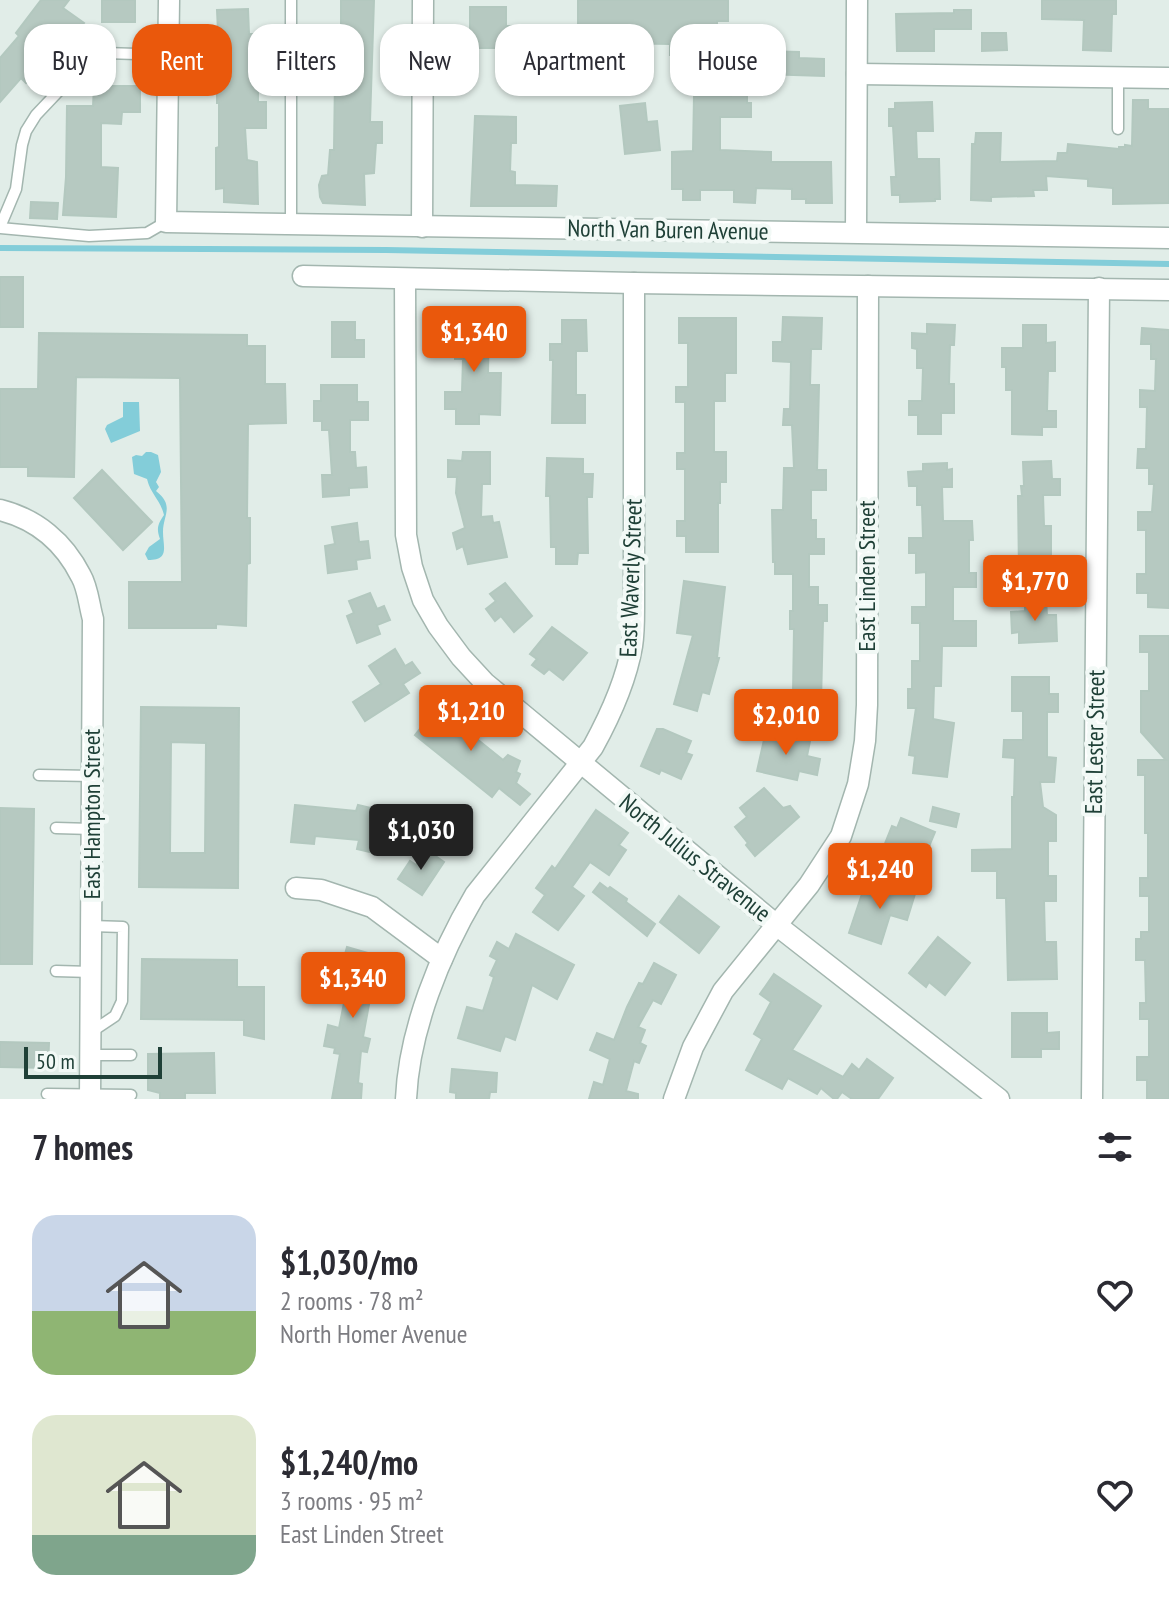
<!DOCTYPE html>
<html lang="en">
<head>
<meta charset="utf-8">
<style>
  :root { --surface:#fff; --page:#f7f7f7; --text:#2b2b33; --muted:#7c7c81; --accent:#ea580c }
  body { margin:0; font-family:"PT Sans Narrow",sans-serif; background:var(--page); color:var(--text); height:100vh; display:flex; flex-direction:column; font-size:30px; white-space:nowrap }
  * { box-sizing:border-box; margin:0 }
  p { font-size:26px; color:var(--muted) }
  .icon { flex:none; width:44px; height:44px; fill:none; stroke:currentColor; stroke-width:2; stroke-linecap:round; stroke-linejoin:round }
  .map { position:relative; height:1099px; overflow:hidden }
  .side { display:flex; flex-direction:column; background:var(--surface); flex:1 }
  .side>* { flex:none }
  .banner { position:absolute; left:24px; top:24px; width:1122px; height:72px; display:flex; gap:16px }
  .scale { position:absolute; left:24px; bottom:20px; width:138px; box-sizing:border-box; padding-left:8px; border:4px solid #1f4037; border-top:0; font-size:22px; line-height:28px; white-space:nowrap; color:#1f4037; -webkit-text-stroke:6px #f2f9f6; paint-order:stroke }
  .price { position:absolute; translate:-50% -68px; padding:0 18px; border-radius:8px; background:var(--accent); color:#fff; font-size:26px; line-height:52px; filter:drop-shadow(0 2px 4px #0008) }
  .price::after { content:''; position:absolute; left:50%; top:48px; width:24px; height:18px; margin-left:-12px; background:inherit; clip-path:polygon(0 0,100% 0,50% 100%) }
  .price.on { background:#222; color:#fff }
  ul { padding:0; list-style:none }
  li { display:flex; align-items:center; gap:24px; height:200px; padding:0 32px }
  li span { display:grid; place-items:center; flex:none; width:224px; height:160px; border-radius:24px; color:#555 }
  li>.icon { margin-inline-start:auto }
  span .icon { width:96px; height:96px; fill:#fffc; stroke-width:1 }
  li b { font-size:34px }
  h2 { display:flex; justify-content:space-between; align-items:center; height:96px; padding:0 32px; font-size:34px }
  .chip { padding:0 28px; border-radius:24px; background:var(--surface); box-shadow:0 2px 6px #0004; font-size:28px; line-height:72px }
  .chip.on { background:var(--accent); color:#fff }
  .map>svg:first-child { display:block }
  .water { fill:#83cdd9 }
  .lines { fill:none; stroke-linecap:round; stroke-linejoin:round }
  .stream { stroke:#83cdd9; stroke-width:6 }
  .building { fill:#b6c9c1; stroke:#b3c8bf; stroke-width:2; fill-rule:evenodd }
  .lane-casing { stroke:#a3b6af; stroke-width:13 }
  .street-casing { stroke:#a3b6af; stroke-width:23 }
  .lane { stroke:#fff; stroke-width:10 }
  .street { stroke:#fff; stroke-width:20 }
  .labels { text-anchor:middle; stroke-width:8; stroke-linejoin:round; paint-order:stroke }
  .street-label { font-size:24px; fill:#1f4037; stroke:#f2f9f6 }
</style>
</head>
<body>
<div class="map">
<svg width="1169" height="1099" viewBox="0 0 1169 1099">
  <rect width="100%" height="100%" fill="#e1ede8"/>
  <g class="water">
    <path d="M123 402H139L140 431 111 443 105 429 107 425 123 417Z"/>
    <path d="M146 452H151L158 455 161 472 156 482 159 487 156 491C175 506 163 515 163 532 163 547 170 560 148 560L145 554 149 547 160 539C156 528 158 524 164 515 160 499 151 495 147 479L134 474 132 457 136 455 142 456Z"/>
  </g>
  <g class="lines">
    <path class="stream" d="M0 248 386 250 1169 264"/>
  </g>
  <g class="building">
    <path d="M41 0H69L63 8 84 23 54 62 48 58 26 83 21 78 0 102V58L19 36 16 33Z"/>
    <rect x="102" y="0" width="33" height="22"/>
    <path d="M341 0H374L370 122H382V143H376L374 173 364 174 365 205 323 203 320 197 319 185 322 176 328 175 330 150H334L335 77H329V44L338 43V35L341 34Z"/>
    <path d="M578 0H728V21H717V31L684 32V55H670V44L614 43V38L578 37Z"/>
    <path d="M1042 0H1116V14H1112L1111 51 1083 50 1084 20 1042 19Z"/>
    <path d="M470 7H506V26H515V42H504V48H470Z"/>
    <path d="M248 9 249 34H253L255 83H258V102H266V128H245L247 160 257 162 258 204 224 202V188L216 189V148L219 147V103H217V83H228L227 52H219L217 10Z"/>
    <path d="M954 10H971V29H934V51H897L896 14 954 13Z"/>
    <path d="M982 33H1006L1007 50 982 51Z"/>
    <path d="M760 51 799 52V58L824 59V76L760 74Z"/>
    <path d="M94 86H140V112H122L121 124 101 123V167L118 168 116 217 63 215 66 177 67 106H93Z"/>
    <path d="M731 93H747V103H751V117H720V150L771 152V162H831L832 203H806V199H792V189L756 188 755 203 734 202V190H700V200H683V189H672V152L693 151 694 96H731Z"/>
    <path d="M1133 100H1148V109H1169V203L1113 204V188L1088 186V179L1046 176 1047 190H1033L1034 196 991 197V201L971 200 972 144H975L976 133H1001L1000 162 1057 161 1058 153H1067L1068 144 1119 149V147H1125V145L1132 146Z"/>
    <path d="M932 102 933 131H916L917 159H939L940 199H935V201L900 202V195H892L891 177H896L893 126H889V109H895V103Z"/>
    <path d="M645 103 647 122 657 121 660 150 625 154 620 106Z"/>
    <path d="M475 116 516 117V143H511L510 171 515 172V185L557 186 556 206H471Z"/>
    <path d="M31 202 58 203 57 219 30 218Z"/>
    <rect x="0" y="277" width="23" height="50"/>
    <path d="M783 317 822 318 821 349H811L810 385H819L817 470H826V490H811V520H816V539H824V554H809V587H818V605H827V621H823L821 702 795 701V694H793L794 629H790V611H793V574H775V562H773L772 510H783L784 468H794L792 425H783L784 409H790L791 362 773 361V342H782Z"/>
    <path d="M679 318H736V373H725V401H714V452H726V482H720V503H718V552H686V536H677V521H685V469H677V453H685V402H676V387H688V343H679Z"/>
    <path d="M463 319H489L488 373H501L500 415 479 414V424H456V409H445V392H462L463 359H455V341H447L448 326 463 327Z"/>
    <path d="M562 320H586L587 351H576V395H585V423H552L553 360H550V344H562Z"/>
    <path d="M332 322H355V340H364V357H332Z"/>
    <path d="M927 324 955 325 954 345H950L949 384H954V413H941V434H918V415H909V401H922L923 368H917V349L912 348V333L927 334Z"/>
    <path d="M1023 325H1046V343L1055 342V371H1048L1047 411H1056V427H1042V435L1012 434V390H1006V367H1002V348H1023Z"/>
    <path d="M1142 328 1169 330V608L1148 607V593H1137V574H1146V530H1138V512H1152L1154 484H1149V468H1137L1138 449H1146L1147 407H1140V390L1155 391 1156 359H1151V344H1141Z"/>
    <path d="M39 333 247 335V346H265V384H285L286 423 248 424 247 518H250V563L247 564 246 626 216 624V628H129V582H182L180 378 76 377 74 477 28 476V467H0V389H38Z"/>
    <path d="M321 385H357V402H368V420H350V452H355L356 468 366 467 367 487 349 488V495L323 497 322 475H332L329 430H322V421H314V401H321Z"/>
    <path d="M463 452H490V484H482L481 517 492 516 493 523 499 522 507 557 468 564 463 546 457 549 453 533 465 528 456 493 457 477H448V460L462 461Z"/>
    <path d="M547 458 583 459V474H593L592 497H587L588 553H578L577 564H556V547H551L550 496H546Z"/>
    <path d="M1051 461 1052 479H1060V495H1043L1044 526H1051V557H1039V572H1019L1018 496H1022L1021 486H1024L1023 462Z"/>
    <path d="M947 463V470L952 469V487H942L943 521H972L973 540H969V573H976V587H953V621H976V646H942L941 686H934L933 719 954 723 947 777 913 773 915 756 909 755 916 708H908V689H912V661H920V623H912V607H926V572L916 573V553H909V538H923L922 505H917V486H909L908 472 923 471V464Z"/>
    <path d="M102 470 152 522 123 550 74 498Z"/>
    <path d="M357 523 359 542 368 541 370 558 356 560 357 569 328 573 325 546 335 544 332 527Z"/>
    <path d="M684 581 725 587 717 658H719L709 694 702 692 697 711 674 704 693 635 677 633Z"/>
    <path d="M505 583 532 616 514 632 501 616 495 621 486 609 496 601 490 594Z"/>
    <path d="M370 593 377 609 384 606 390 620 377 625 380 634 357 643 347 616 354 613 349 601Z"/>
    <path d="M1046 600 1047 615H1056L1057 641 1019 643V632L1012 633 1011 612 1025 611V601Z"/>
    <path d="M552 627 587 653 563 680 549 669 544 674 532 665 537 659 530 654Z"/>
    <path d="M1140 636H1169V1099H1147V1080H1137V1057H1149V1019H1140V1003H1146L1145 960H1136V939H1141V932H1149V896H1140V878H1148V833H1145V775H1138V760H1166L1141 732V691H1149V652H1140Z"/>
    <path d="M395 649 405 666 412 662 420 673 403 684 409 693 365 721 353 702 381 684 369 666Z"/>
    <path d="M1012 677H1049V694H1058V712H1047V757L1056 758 1054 782H1040L1043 807 1056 815V841H1048V876H1056V901H1044L1045 942H1056L1057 979 1008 980 1006 898H997V871H972V850L1012 849V797H1014L1015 758 1003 757 1004 740H1023V711H1012Z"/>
    <path d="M443 700 473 724 467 731 503 760 508 755 520 761 516 772 520 774 516 783 530 794 520 805 499 788 492 797 415 735Z"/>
    <path d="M141 707 239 708 238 888 139 887ZM171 742 206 743 205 853H170Z"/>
    <path d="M657 729H663L691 741 686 753 692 755 681 779 661 770 659 774 641 766Z"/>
    <path d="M766 731 810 741 807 756 820 759 817 775 799 771 797 780 757 771Z"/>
    <path d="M764 788 783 808 790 806 799 817 755 856 746 845 748 843 735 827 747 817 740 808Z"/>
    <path d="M295 805 356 811 358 805 379 810 376 822 397 826 391 850 372 845 370 852 357 849 359 840 315 836 314 844 291 842Z"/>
    <path d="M933 807 959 814 956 827 930 821Z"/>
    <path d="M0 808 34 809 32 964H0Z"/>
    <path d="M596 810 628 833 619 845 626 850 609 875 590 862 572 887 584 896 558 930 533 912 545 895 536 888 552 866 555 869Z"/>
    <path d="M901 818 935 832 925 856 912 851 908 862 882 851 892 826 897 828Z"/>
    <path d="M427 850 444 862 422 895 398 879 410 861 416 865Z"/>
    <path d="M873 880 915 894 907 920 890 915 881 944 849 933 863 891 869 893Z"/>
    <path d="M600 883 608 889 610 887 627 899 626 902 655 924 647 936 593 892Z"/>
    <path d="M679 896 719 927 699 953 660 922Z"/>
    <path d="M516 934 574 965 557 999 532 985 515 1040 505 1036 500 1051 458 1038 467 1007 483 1011 494 977 490 975 497 960 490 956 497 942 509 949Z"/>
    <path d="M938 937 970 963 945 995 929 982 926 987 909 973Z"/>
    <path d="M347 947 378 956 374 968H379L375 984 383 987 379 1002 370 999 363 1037 370 1039 367 1052 361 1051 358 1083 362 1084 361 1099H332L340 1054 334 1053 335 1048 324 1046 328 1025 339 1028 346 993 335 990Z"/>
    <path d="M142 959 237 960V987H264V1039L244 1035V1020L141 1019Z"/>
    <path d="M654 963 676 975 661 1004 653 1000 638 1027 645 1030 640 1043 646 1046 639 1063 634 1061 626 1091 638 1094V1099H589L594 1082 603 1085 610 1059 590 1050 597 1033 614 1040 627 1007 639 983 643 984Z"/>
    <path d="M774 974 821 1006 792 1050 843 1077 852 1064 859 1070 867 1059 893 1078 878 1099H852L842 1092 837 1099H834L821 1088 817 1094 788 1078 782 1089 746 1070 762 1039 754 1034 771 1002 760 994Z"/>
    <path d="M1012 1013H1047V1033L1059 1032V1049H1041V1057H1012Z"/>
    <path d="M0 1042 49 1043 48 1068 0 1067Z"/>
    <path d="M214 1053 215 1093H185V1099H160V1093L148 1090V1054Z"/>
    <path d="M452 1069 497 1073 496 1092H490L489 1099H456V1093L450 1092Z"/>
  </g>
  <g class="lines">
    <g class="lane-casing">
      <g id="lane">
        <path d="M1118 77V129"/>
        <path d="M291 224V0"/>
        <path d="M0 227 16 189 22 145 26 131 36 115 88 60 105 53 168 55"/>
        <path d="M0 228 89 236 147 233 166 222"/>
        <path d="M39 775 92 776"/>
        <path d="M56 828 92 829"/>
        <path d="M56 971 91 972"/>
        <path d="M91 1032 115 1016 122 1001 123 927 91 926"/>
        <path d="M91 1055H131"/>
        <path d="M47 1094 131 1095"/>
      </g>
    </g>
    <g class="street-casing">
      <g id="street">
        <path d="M169 0 166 222 1169 238"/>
        <path d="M857 74 1169 78"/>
        <path d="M422 227 423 0"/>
        <path d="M856 232 857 0"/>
        <path d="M303 276 634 283 1169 290"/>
        <path d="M405 279 406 535 412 567 423 600 438 626 461 657 485 683 779 927 999 1099"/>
        <path d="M0 510C36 519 64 542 81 576 88 588 89 605 93 619L90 1099"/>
        <path d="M296 888 321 890 372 907 442 959"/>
        <path d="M406 1099C409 1030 440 954 475 895L593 747C610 716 626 682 632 646 634 634 634 621 634 608V283"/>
        <path d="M674 1099 693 1047 723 991 809 885 841 836 858 784 865 741 867 705 868 286"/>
        <path d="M1092 1099 1099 288"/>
      </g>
    </g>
    <use href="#lane" class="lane"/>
    <use href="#street" class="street"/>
  </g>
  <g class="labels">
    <g class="street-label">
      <text transform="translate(668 230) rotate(1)" y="8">North Van Buren Avenue</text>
      <text transform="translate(867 576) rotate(-90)" y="8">East Linden Street</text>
      <text transform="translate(631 578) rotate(-88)" y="8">East Waverly Street</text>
      <text transform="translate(1095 742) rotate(-89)" y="8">East Lester Street</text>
      <text transform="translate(92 814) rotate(-90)" y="8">East Hampton Street</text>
      <text transform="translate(695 858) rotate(39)" y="8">North Julius Stravenue</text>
    </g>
  </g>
</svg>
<div class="scale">50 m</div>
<b class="price" style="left:474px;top:374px">$1,340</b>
<b class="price" style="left:1035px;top:623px">$1,770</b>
<b class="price" style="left:471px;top:753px">$1,210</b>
<b class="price" style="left:786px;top:757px">$2,010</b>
<b class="price on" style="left:421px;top:872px">$1,030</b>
<b class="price" style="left:880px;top:911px">$1,240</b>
<b class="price" style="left:353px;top:1020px">$1,340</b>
<div class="banner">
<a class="chip">Buy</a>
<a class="chip on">Rent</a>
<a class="chip">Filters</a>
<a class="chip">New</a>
<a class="chip">Apartment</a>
<a class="chip">House</a>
</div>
</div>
<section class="side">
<h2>7 homes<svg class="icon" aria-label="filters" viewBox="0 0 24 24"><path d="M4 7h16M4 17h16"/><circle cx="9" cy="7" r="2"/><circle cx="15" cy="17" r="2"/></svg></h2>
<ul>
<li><span style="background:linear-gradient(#c9d6e8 60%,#8fb573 0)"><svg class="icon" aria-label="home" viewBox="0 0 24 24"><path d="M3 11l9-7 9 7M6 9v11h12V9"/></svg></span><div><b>$1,030/mo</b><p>2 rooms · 78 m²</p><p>North Homer Avenue</p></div><svg class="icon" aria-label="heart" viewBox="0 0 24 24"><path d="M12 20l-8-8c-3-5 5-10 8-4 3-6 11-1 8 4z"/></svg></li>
<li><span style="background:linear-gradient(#dfe7d0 75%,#7fa58c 0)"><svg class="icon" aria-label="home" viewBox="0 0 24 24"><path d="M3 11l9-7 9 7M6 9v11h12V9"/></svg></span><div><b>$1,240/mo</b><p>3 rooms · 95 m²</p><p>East Linden Street</p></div><svg class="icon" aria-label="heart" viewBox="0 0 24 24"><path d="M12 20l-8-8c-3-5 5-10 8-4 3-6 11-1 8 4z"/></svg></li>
</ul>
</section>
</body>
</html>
